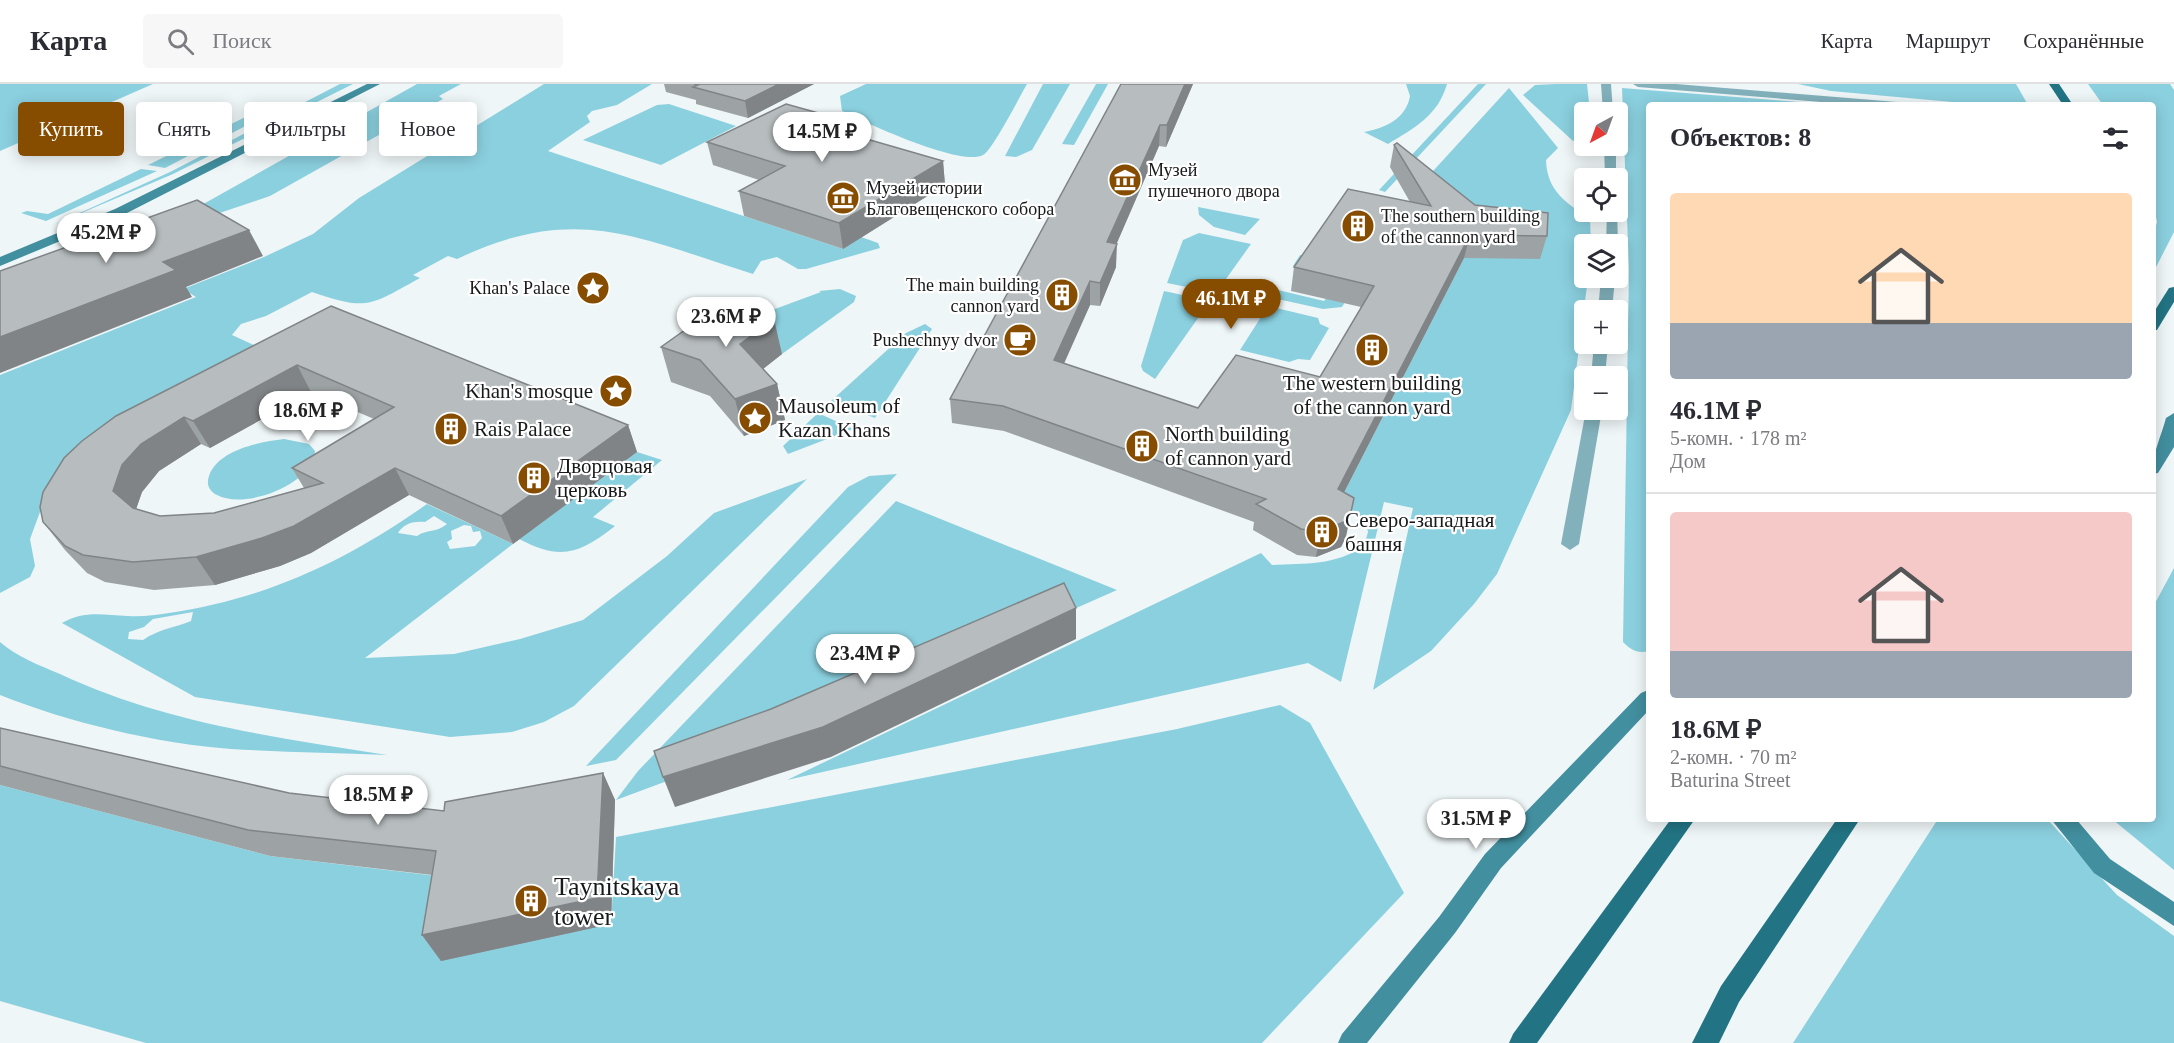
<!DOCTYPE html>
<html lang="ru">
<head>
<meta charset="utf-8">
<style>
  :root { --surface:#fff; --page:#f7f7f7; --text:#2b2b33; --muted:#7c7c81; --line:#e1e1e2; --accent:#864d01 }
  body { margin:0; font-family:"Times New Roman",serif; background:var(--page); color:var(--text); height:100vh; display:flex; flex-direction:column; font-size:22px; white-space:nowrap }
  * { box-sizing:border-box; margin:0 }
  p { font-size:20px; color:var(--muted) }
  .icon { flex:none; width:33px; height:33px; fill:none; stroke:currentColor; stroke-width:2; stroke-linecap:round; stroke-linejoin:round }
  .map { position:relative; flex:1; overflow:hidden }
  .side { position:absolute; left:1646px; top:18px; width:510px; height:720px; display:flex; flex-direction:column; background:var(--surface); border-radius:6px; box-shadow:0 3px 15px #0003 }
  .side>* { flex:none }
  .top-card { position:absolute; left:18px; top:18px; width:570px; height:54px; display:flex; gap:12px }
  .needle { width:39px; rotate:221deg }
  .fabs { position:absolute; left:1574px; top:18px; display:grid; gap:12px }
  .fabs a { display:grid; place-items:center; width:54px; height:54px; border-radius:6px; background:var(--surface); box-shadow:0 3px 15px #0003; font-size:30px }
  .price { position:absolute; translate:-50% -51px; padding:0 14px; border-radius:21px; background:#fff; color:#222; font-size:20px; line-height:39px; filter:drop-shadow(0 2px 3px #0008) }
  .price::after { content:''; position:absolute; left:50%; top:36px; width:18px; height:14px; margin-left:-9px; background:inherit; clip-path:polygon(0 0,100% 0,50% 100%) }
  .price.selected { background:var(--accent); color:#fff }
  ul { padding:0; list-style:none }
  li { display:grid; align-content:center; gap:12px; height:318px; padding:0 24px }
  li+li { border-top:2px solid var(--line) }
  li span { display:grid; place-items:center; height:186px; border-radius:6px; color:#555 }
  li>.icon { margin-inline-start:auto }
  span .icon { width:108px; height:108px; fill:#fffc; stroke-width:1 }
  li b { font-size:26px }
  h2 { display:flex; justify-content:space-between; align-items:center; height:72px; padding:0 24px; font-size:26px }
  .chip { padding:0 21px; border-radius:6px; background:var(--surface); box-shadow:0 3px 15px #0003; font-size:21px; line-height:54px }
  .chip.selected { background:var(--accent); color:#fff }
  header { display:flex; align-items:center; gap:36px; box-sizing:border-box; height:84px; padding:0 30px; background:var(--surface); border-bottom:2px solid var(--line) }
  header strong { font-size:28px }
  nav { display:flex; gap:33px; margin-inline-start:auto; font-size:21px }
  .search { width:420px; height:54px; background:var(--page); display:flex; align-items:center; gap:15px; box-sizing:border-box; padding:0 21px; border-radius:6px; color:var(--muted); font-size:22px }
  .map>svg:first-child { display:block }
  .green { fill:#8bd0df; fill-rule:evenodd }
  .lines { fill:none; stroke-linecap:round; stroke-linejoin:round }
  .minor { fill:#82b1bc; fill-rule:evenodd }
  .secondary { fill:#428f9f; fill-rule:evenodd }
  .primary { fill:#227484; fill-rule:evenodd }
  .wall { fill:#9da3a4; fill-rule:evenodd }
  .shaded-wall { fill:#808486 }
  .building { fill:#b7bdbf; stroke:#808486; stroke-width:1.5; fill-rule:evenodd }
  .labels { text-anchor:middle; stroke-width:4.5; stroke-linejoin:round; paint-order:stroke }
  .far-poi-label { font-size:18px; fill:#17191a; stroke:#fff; text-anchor:start }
  .poi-label { font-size:21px; fill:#17191a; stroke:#fff; text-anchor:start }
  .near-poi-label { font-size:26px; fill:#17191a; stroke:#fff; text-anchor:start }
</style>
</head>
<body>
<header>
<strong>Карта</strong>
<div class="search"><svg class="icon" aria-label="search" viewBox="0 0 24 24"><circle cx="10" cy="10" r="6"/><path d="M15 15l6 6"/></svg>Поиск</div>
<nav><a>Карта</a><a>Маршрут</a><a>Сохранённые</a></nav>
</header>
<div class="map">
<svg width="2174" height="959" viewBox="0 0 2174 959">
  <rect width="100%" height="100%" fill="#eff6f7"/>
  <g class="green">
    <path d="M0 0H153L0 67Z"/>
    <path d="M340 0H353L173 90 51 142 170 88Z"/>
    <path d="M417 0H461L439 12 443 15 270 112 0 203 198 123Z"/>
    <path d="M544 0H652L617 21 592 27 587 32 590 38 548 67 843 165 861 153 878 159 880 164 806 185H798L777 173 761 177 753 190C638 154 576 118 457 175L448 172 413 191 420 194C369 222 368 227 312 208L266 232 241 240 232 251 271 269 51 412 40 428 30 455 35 482 30 493 0 509V291L196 213 183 205 264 173 313 150 359 114Z"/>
    <path d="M866 0H1027C1020 12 992 67 983 71 961 83 866 39 842 27L840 12Z"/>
    <path d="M1043 0H1070L1032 66 1016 73 1005 72Z"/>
    <path d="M1096 0H1108L1074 61 1062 60Z"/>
    <path d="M1406 0H1447C1438 32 1414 44 1388 60L1364 48C1385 44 1406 35 1410 12Z"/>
    <path d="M1478 0H1486L1385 108 1379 106Z"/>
    <path d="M1556 0H1587L1590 28H1584V54L1573 57 1523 11 1535 1Z"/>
    <path d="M1798 0H2016L2028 21H1985L1831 7Z"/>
    <path d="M2088 0H2170L2174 6V148L2153 189V154L2157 138 2152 112V21H2103Z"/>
    <path d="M1509 4 1558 64 1546 76C1547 108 1567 119 1590 135L1591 160H1584V194H1588L1571 326 1497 490 1474 520 1431 567 1373 606 1413 424 1384 418 1341 598 1308 579 787 696 1261 469 1272 481C1306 479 1334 482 1364 462L1368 448 1365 433 1333 430 1466 170 1497 174 1423 98Z"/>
    <path d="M1622 4 1837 21H1648V567C1638 570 1631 566 1623 558L1629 185Z"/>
    <path d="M272 20 286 21 165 84 148 81Z"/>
    <path d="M669 20 736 42 661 81 583 56 657 21Z"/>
    <path d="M141 85 157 87 46 137 21 129 27 127 48 130Z"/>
    <path d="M1198 123 1260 135 1245 151 1214 143 1199 131Z"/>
    <path d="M1199 149 1251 160 1216 209 1167 199 1183 156Z"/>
    <path d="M1300 171 1336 180 1356 200 1342 223 1323 225 1273 214 1278 206 1324 217 1340 197 1293 182Z"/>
    <path d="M840 205 856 212 854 218 782 270 731 254 742 237 821 208 819 207Z"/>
    <path d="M1164 207 1210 217 1155 295 1143 287 1141 282Z"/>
    <path d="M1268 222 1318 234 1320 240 1329 244 1310 276 1298 275 1289 278 1240 266Z"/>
    <path d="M925 240 932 245 875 334 831 317 906 249Z"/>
    <path d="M818 329 853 345 788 370 783 362Z"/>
    <path d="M284 355 309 360 315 367C313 401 244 426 217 411 209 407 206 400 209 392 218 366 259 358 284 355Z"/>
    <path d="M637 368 662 376 593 433 615 442C579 470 561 477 519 455Z"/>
    <path d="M897 390 616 676 586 682 848 403 869 392Z"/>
    <path d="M807 395 574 622 544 638 512 648 450 653 195 613 62 539C84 526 103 531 128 532 141 533 156 531 169 529 266 515 348 476 427 420L513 460 365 574 454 570 520 555 583 536 667 472 714 429ZM434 432 447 440C436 449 427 445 417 452L398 449C404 439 414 437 425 438ZM464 441 471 442 473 448 480 447 482 454 475 462 450 465 447 458 452 455 451 447ZM193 528 191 537C173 544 159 545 143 556L128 555 129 548 144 543 153 535Z"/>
    <path d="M896 417 1117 506 780 655 616 716 638 687Z"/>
    <path d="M2174 484V786L2112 735H2152L2153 523Z"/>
    <path d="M0 558C17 573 39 581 60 590 165 639 274 653 387 671 335 669 283 668 231 665 159 660 67 638 0 611Z"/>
    <path d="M1280 621 1310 639 1404 809 1262 959H146L0 917V701L270 772 454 794 611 840 616 753 1177 645Z"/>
    <path d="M1938 735H2047L2117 811 2174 852V959H1793Z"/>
  </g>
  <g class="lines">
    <g class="minor">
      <path d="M1601 0H1611L1613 28H1603Z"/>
      <path d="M1633 0H1676L1897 18 1902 21H1858L1638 3Z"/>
      <path d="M1604 62H1616V94H1605Z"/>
      <path d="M1617 125 1618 160H1606L1607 128H1617Z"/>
      <path d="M1601 194H1615L1612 226H1598Z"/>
      <path d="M1594 260H1608L1605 292H1591Z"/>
      <path d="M1586 326H1602L1579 460 1570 466 1561 460Z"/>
    </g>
    <g class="secondary">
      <path d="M367 0H380L123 131 0 182V173L115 125Z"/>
      <path d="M2174 329V363L2158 389 2152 390C2152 370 2161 353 2166 334Z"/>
      <path d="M1648 606V627L1501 784 1455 849 1367 959H1338L1342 950 1439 833 1485 770 1641 609Z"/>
      <path d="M2051 735H2076L2110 775 2174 818V842L2094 789Z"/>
    </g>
    <g class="primary">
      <path d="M2049 0H2059L2073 21H2063Z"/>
      <path d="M2174 203V218L2157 246 2152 247V231L2169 204Z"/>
      <path d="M1671 735H1695L1537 959H1509L1513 950Z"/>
      <path d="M1837 735H1860L1739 918 1719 959H1692L1721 902Z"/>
    </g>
  </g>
  <g class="wall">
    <path d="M664 0H814L748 34 696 20V16L666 8Z"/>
    <path d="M1121 0H1193L1166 63 1159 62 1116 160V183L1100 222 1090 221 1064 280 1198 324 1320 293 1361 223 1291 207 1294 183 1410 118 1390 83 1394 61 1475 121 1547 152 1540 175 1464 174 1344 408 1346 453 1341 463 1316 473 1297 471 1253 446 1254 438 1004 347 952 339 950 315Z"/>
    <path d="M847 37 849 50 943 77 945 101 843 165 744 132 739 107 759 96 713 81 707 58Z"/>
    <path d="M331 222 628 341 637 368 513 460 409 411 311 469 280 482 215 501 154 506 105 498 87 489 65 466 43 438ZM311 308 374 335 292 384 304 404 214 429 160 432 136 425 142 408 159 387 201 360 210 364Z"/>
    <path d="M661 263 782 270 763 285 777 300 785 336 744 352 710 312 671 298Z"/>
    <path d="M0 644 289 709 444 727 603 689 615 716 611 840 441 877 422 851 432 791 270 772 0 701Z"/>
  </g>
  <g class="shaded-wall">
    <path d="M779 0H814L748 34 745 17Z"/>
    <path d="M1185 0H1193L1166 63 1167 41Z"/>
    <path d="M847 37 851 61 832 45Z"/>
    <path d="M1160 41 1159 62 1107 182V158Z"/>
    <path d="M943 77 945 101 843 165 839 139Z"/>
    <path d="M249 146 263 172 186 203 192 213 0 289V253L163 178Z"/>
    <path d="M1470 151 1464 174 1333 430 1338 405Z"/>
    <path d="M1117 160 1116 183 1100 222V199Z"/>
    <path d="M1090 197V221L1054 301V276Z"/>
    <path d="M774 235 782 270 749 296 740 260Z"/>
    <path d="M297 281 311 308 210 364 193 337Z"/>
    <path d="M777 300 785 336 744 352 735 315Z"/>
    <path d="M184 333 201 360 159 387 142 408 133 434 113 407 122 381 141 360Z"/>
    <path d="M628 341 637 368 513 460 501 432Z"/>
    <path d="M395 384 409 411 311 469 280 482 215 501 196 473Z"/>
    <path d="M1351 428 1346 453 1341 463 1316 473 1320 448Z"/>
    <path d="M1076 524V555L831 673 675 723 663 693Z"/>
    <path d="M603 689 615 716 611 840 441 877 422 851Z"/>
  </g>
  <g class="building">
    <path d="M694 0H779L745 17 693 3 698 1Z"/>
    <path d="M1121 0H1185L1167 41H1160L1107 158 1117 160 1100 199 1090 197 1054 276 1198 324 1236 271 1320 293 1374 202 1294 183 1348 105 1431 122 1394 61 1397 59 1475 121 1548 129 1547 152 1470 151 1338 405 1354 414 1351 428 1346 437 1320 448 1301 445 1256 420 1266 415 1003 322 950 315Z"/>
    <path d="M786 20 847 37 832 45 943 77 839 139 739 107 785 82 707 58Z"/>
    <path d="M197 116 249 146 163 178 176 186 0 253V187Z"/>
    <path d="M723 219 774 235 740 260 777 300 735 315 700 276 661 263Z"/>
    <path d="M331 222 628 341 501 432 395 384 294 442 262 454 196 473 133 478 83 471 65 462 43 438 40 423 43 408 64 374 82 357 116 332ZM297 281 394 323 292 384 323 399 214 429 160 432 133 424 113 407 122 381 141 360 184 333 193 337Z"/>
    <path d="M1064 499 1076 524 823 643 663 693 654 667 771 625Z"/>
    <path d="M0 644 289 709 444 727 445 718 603 689 597 814 422 851 436 767 248 746 0 682Z"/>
  </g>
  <defs>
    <g id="museum-disc" transform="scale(1.725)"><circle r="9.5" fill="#864d01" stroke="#fff"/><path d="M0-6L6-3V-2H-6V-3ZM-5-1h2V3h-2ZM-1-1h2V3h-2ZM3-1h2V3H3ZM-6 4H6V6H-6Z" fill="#fff"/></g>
    <g id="building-disc" transform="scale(1.725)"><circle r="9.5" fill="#864d01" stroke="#fff"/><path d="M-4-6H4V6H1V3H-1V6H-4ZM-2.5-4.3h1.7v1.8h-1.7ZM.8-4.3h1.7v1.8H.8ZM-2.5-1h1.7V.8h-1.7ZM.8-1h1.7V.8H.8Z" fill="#fff"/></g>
    <g id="sight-disc" transform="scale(1.725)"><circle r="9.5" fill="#864d01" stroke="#fff"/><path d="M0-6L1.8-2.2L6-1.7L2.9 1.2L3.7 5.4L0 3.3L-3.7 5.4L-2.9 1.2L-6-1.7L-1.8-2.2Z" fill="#fff"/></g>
    <g id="cafe-disc" transform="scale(1.725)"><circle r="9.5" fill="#864d01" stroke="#fff"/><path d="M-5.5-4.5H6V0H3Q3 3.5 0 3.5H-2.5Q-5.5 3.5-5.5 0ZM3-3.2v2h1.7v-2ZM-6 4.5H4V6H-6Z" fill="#fff"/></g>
  </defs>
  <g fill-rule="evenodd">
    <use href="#museum-disc" x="1125" y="96"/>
    <use href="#museum-disc" x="843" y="114"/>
    <use href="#building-disc" x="1358" y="142"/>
    <use href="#sight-disc" x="593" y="204"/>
    <use href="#building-disc" x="1062" y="211"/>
    <use href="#cafe-disc" x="1020" y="256"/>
    <use href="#building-disc" x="1372" y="266"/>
    <use href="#sight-disc" x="616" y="307"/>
    <use href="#sight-disc" x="755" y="334"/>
    <use href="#building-disc" x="451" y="345"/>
    <use href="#building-disc" x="1142" y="362"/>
    <use href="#building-disc" x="534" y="394"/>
    <use href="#building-disc" x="1322" y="448"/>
    <use href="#building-disc" x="531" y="817"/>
  </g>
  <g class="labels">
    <g class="far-poi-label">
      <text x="1148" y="92">Музей<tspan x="1148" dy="21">пушечного двора</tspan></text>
      <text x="866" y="110">Музей истории<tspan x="866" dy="21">Благовещенского собора</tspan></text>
      <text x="1381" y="138">The southern building<tspan x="1381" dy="21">of the cannon yard</tspan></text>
      <text x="1039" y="207" text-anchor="end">The main building<tspan x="1039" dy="21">cannon yard</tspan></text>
      <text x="570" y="210" text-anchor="end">Khan's Palace</text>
      <text x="997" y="262" text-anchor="end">Pushechnyy dvor</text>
    </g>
    <g class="poi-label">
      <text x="1372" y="306" text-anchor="middle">The western building<tspan x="1372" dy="24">of the cannon yard</tspan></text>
      <text x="593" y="314" text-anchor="end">Khan's mosque</text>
      <text x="778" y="329">Mausoleum of<tspan x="778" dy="24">Kazan Khans</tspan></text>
      <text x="474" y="352">Rais Palace</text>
      <text x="1165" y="357">North building<tspan x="1165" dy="24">of cannon yard</tspan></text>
      <text x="557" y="389">Дворцовая<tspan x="557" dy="24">церковь</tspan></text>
      <text x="1345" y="443">Северо-западная<tspan x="1345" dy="24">башня</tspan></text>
    </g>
    <g class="near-poi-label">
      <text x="554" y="811">Taynitskaya<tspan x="554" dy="30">tower</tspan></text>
    </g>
  </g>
</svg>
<div class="fabs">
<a><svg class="needle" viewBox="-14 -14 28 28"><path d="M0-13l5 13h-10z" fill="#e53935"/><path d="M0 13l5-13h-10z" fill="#7c7c81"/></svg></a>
<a><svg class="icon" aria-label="locate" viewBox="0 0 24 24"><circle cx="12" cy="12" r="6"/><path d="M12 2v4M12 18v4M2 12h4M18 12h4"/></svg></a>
<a><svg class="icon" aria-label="layers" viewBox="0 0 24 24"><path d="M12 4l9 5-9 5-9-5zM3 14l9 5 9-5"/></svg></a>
<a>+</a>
<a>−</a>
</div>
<b class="price" style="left:822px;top:79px">14.5M ₽</b>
<b class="price" style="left:106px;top:180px">45.2M ₽</b>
<b class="price selected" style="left:1231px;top:246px">46.1M ₽</b>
<b class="price" style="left:726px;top:264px">23.6M ₽</b>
<b class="price" style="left:308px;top:358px">18.6M ₽</b>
<b class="price" style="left:865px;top:601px">23.4M ₽</b>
<b class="price" style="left:378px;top:742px">18.5M ₽</b>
<b class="price" style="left:1476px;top:766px">31.5M ₽</b>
<div class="top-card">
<a class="chip selected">Купить</a>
<a class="chip">Снять</a>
<a class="chip">Фильтры</a>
<a class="chip">Новое</a>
</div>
<section class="side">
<h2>Объектов: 8<svg class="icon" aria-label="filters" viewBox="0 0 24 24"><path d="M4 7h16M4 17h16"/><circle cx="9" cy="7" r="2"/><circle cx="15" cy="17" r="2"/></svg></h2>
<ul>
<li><span style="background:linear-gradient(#ffd9b3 70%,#9aa5b1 0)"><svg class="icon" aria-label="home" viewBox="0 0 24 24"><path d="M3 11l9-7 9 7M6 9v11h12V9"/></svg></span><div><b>46.1M ₽</b><p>5-комн. · 178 m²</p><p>Дом</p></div></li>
<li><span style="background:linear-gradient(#f6c9c9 75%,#9aa5b1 0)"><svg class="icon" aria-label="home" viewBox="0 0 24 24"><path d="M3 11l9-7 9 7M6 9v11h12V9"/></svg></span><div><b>18.6M ₽</b><p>2-комн. · 70 m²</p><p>Baturina Street</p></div></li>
</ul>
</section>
</div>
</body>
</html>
